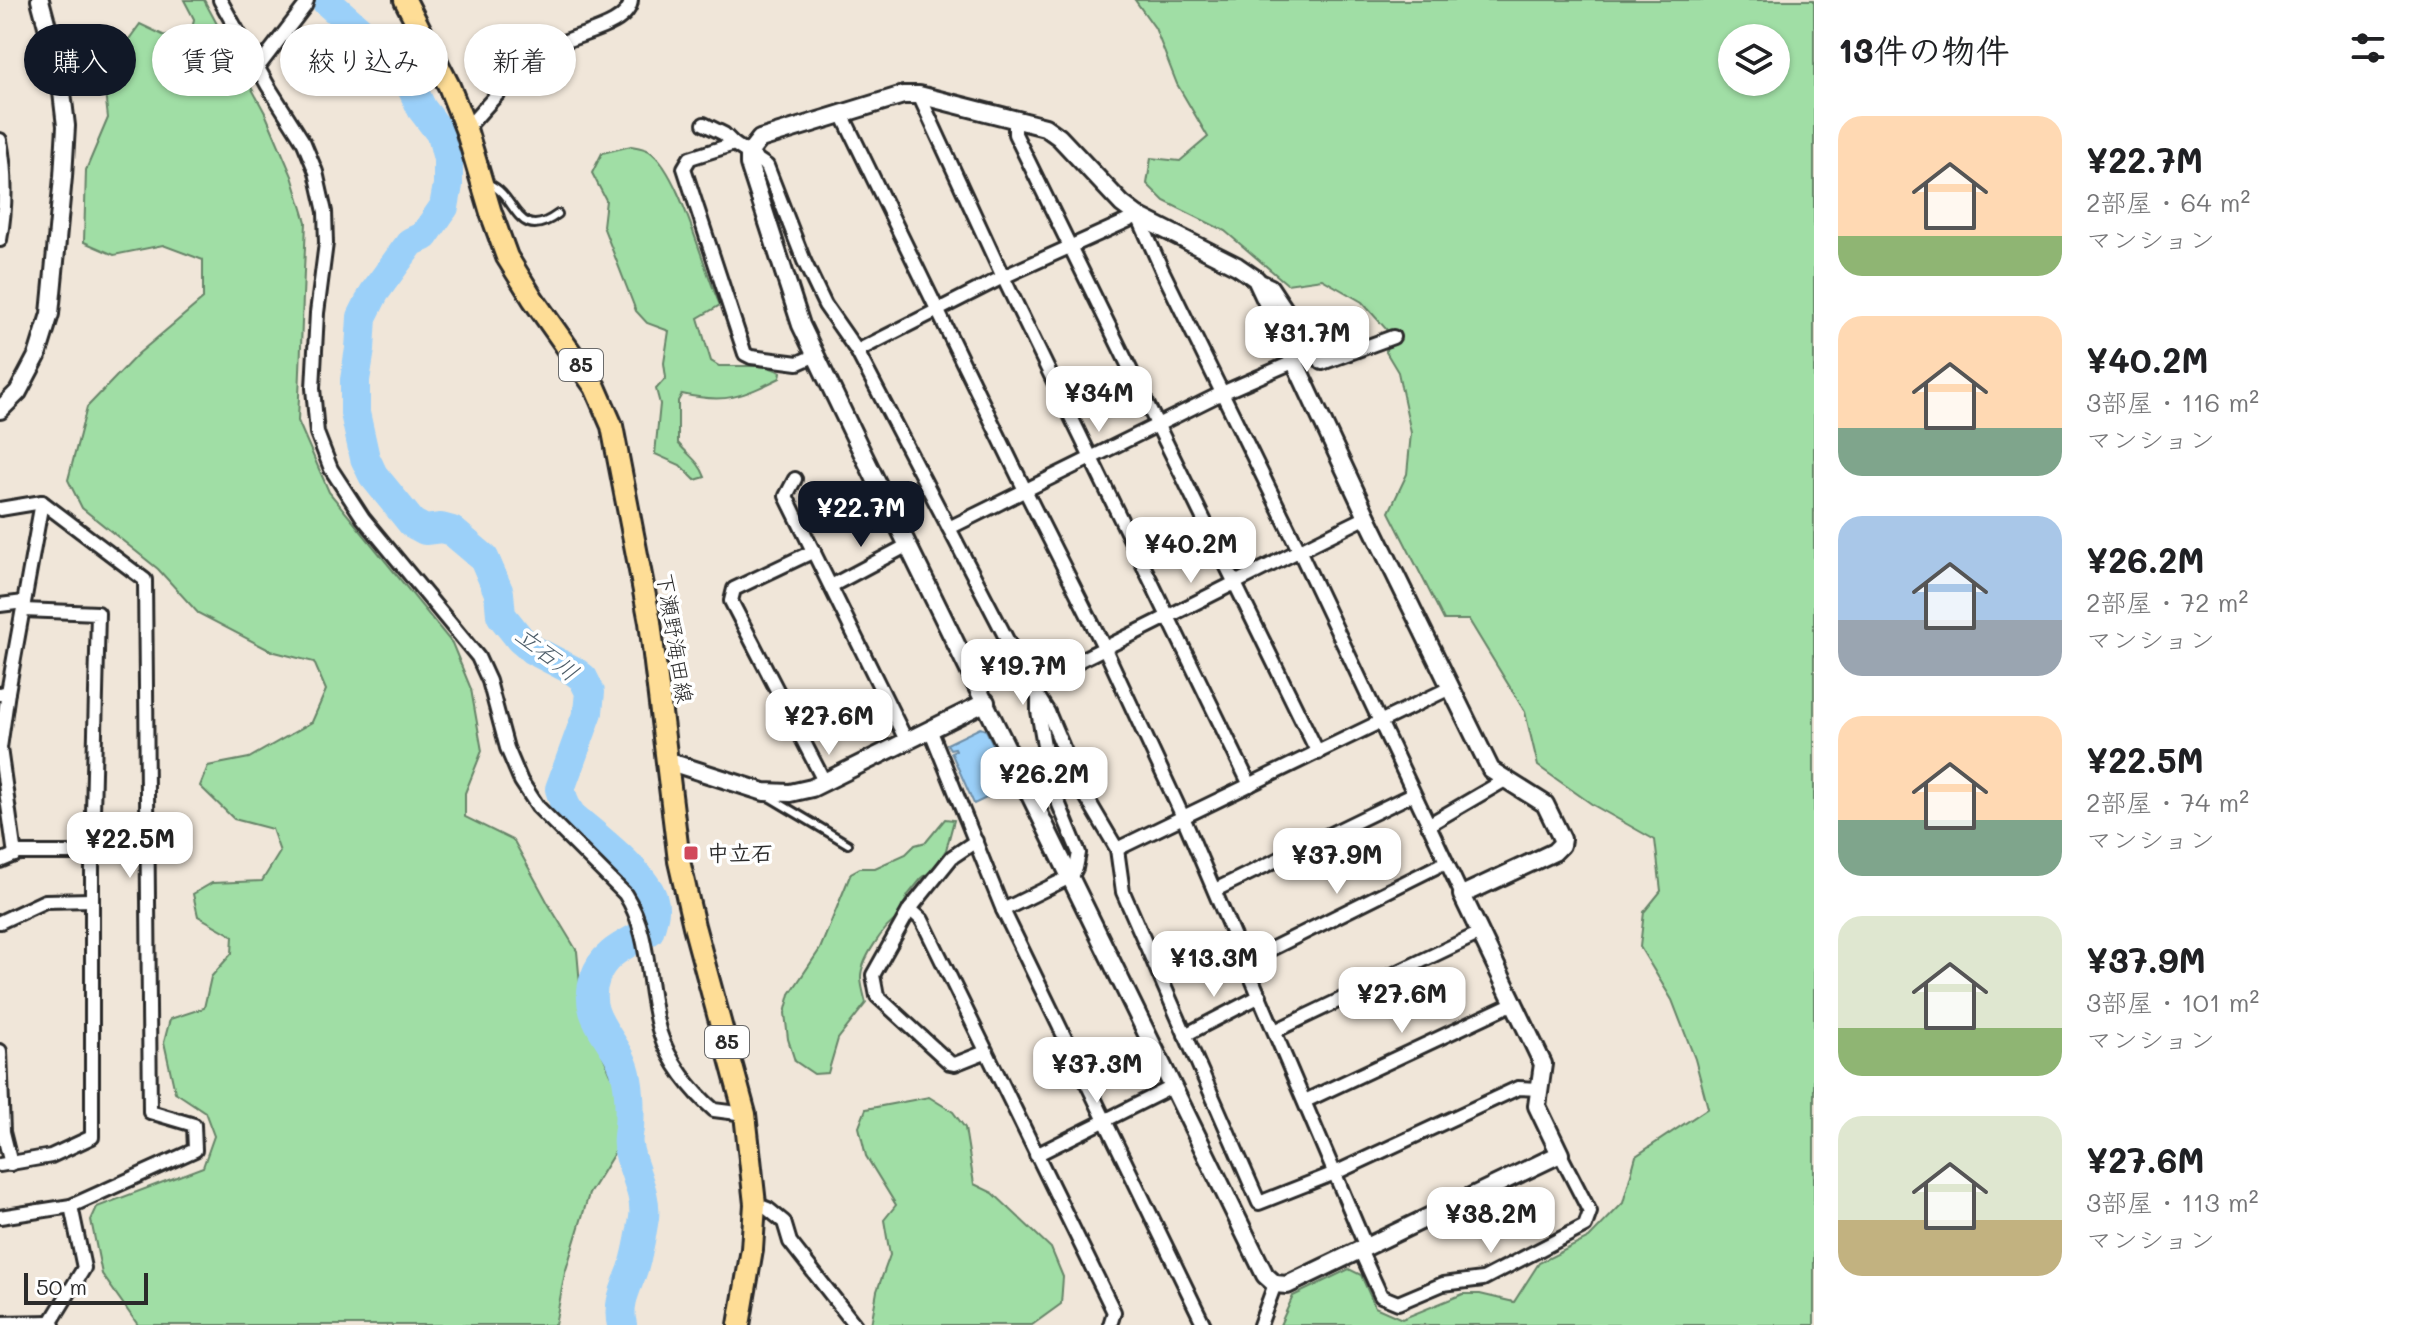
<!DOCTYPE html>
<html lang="ja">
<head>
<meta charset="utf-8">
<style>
  :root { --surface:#fff; --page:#f6f6f6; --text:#202124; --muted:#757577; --accent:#111827 }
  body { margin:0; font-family:Mali,"Klee One",sans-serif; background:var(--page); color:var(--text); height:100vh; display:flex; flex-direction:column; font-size:30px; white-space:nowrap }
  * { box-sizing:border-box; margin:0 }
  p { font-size:26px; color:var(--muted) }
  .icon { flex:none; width:44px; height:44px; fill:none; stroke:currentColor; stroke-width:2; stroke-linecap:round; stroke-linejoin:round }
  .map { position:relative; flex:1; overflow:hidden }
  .side { display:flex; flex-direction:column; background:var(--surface); width:600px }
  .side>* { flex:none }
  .guide { position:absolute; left:24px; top:24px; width:760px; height:72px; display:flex; gap:16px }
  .buttons { position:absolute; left:1718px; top:24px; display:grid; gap:16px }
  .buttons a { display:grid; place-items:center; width:72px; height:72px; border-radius:50%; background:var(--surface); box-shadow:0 2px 6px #0004; font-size:40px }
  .scale { position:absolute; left:24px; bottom:20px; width:124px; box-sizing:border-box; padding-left:8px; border:4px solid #2b2b2b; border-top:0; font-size:22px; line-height:28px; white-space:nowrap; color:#2b2b2b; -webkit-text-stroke:6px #fff; paint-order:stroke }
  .price { position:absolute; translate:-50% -68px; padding:0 18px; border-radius:16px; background:#fff; color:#222; font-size:26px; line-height:52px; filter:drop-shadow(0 2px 4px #0008) }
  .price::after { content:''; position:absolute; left:50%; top:48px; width:24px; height:18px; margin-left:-12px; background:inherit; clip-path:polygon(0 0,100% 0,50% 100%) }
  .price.current { background:var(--accent); color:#fff }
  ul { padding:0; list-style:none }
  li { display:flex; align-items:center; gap:24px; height:200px; padding:0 24px }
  li span { display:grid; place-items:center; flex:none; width:224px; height:160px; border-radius:24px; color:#555 }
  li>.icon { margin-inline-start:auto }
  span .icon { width:96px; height:96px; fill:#fffc; stroke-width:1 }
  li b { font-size:34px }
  h2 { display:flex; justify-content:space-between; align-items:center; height:96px; padding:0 24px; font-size:34px }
  .tag { padding:0 28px; border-radius:36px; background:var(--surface); box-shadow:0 2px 6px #0004; font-size:28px; line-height:72px }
  .tag.current { background:var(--accent); color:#fff }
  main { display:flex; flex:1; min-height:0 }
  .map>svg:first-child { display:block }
  .green { fill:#a0dea5; stroke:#668468; stroke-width:2; fill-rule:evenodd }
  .water { fill:#9bd0f9; stroke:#6e8ea7; stroke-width:2 }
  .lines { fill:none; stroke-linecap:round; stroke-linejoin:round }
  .river { stroke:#9bd0f9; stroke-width:30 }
  .service-casing { stroke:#2b2b2b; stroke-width:12 }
  .minor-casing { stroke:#2b2b2b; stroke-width:18 }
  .tertiary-casing { stroke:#2b2b2b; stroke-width:22 }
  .primary-casing { stroke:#2b2b2b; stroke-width:26 }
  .service { stroke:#fff; stroke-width:6 }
  .minor { stroke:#fff; stroke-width:12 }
  .tertiary { stroke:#fff; stroke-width:16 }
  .primary { stroke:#fedd96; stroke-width:20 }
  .poi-dot { fill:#d1495b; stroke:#fff; stroke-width:3 }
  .labels { text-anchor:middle; stroke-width:7; stroke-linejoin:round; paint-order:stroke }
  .shield { fill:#fff; stroke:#6b6b6b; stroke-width:2 }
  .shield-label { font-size:20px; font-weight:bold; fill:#2b2b2b }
  .street-label { font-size:22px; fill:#2b2b2b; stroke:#fff }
  .poi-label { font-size:22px; font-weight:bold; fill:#2b2b2b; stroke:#fff; text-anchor:start }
  .water-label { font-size:24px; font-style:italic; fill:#4d5d69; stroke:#fff }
</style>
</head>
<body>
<main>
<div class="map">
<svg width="1814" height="1325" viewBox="0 0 1814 1325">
  <rect width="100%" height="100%" fill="#f0e6d9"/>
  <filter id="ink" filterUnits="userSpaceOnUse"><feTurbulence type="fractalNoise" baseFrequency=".0125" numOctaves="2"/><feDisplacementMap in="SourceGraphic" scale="16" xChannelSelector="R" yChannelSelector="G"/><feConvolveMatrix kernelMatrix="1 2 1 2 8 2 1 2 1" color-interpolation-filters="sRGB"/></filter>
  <g filter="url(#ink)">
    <g class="green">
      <path d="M184 0H204L265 113 292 176 306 222 298 421 329 492 452 643 471 689 482 751 465 793V817L514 841 549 905 577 951 582 1007 620 1095 624 1137 589 1194 565 1273 555 1325H138L102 1274 91 1220 97 1207 203 1167 214 1136 205 1112 175 1092 164 1042 170 1019 204 1008 211 977 232 953 233 936 198 916 193 894 212 883 262 881 280 852 272 829 234 819 200 786 208 766 249 758 312 722 326 690 314 662 271 651 198 613 158 569 82 508 68 480 87 407 138 354 203 299V260L163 245 114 255 84 242 86 170 108 118 103 75 140 24 163 35 190 41 194 19Z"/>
      <path d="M1135 0H1814V1325H1280L1293 1296 1349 1269 1361 1275 1375 1307 1402 1319 1463 1294H1480L1514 1302 1539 1263 1589 1238 1623 1203 1636 1156 1708 1108 1695 1059 1672 1000 1640 947 1644 912 1661 891 1655 840 1593 805 1538 766 1525 712 1469 620H1444L1389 512 1407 474 1411 433 1398 372 1386 352 1387 330 1362 302 1322 279 1287 284 1225 231 1164 201 1147 184 1151 158 1180 161 1208 137 1177 84 1155 28ZM1732 38H1776V82H1732Z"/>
      <path d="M631 146C636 147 644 148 649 151 680 171 703 269 720 305L698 318 711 361 719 366H766L781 372 780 378C741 397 726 404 682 394L678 401V443C689 456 699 461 705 477L695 480 680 465 655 454 660 404 656 389 666 378 664 363 669 331 647 323 636 311 603 226 606 200 592 173 602 153Z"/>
      <path d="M945 819 954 820 946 850 934 868 921 879 908 895 898 918C884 926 861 960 861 977 861 985 864 995 866 1003L838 1039 828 1073 814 1074 795 1061 788 1039 785 1013 790 994 820 949 851 873 860 868H875L906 854 915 845 926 842Z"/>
      <path d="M929 1097 953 1112 965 1128 974 1184 993 1193 1051 1248 1063 1277 1061 1304 1032 1325H871L877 1291 890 1255 884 1220 896 1205 866 1156 859 1127 866 1109Z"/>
    </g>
    <path class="water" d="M980 728 986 730 996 750 989 755 1001 784V791L974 804 951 752 956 750 955 748 950 749 947 744Z"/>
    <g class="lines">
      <path class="river" d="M325 0 403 69 422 109 442 135 448 159V185L444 207 424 236 411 242 374 293 362 317 360 349 355 380V413L365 458 373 475 412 523 425 530 441 528 452 531 484 558 499 593 501 615 520 639 533 650 574 671 583 678 590 692 588 712 560 789 565 805 571 815C592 834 647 875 653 900 656 911 652 920 649 931 628 944 603 952 595 978 580 1021 621 1040 627 1079 630 1095 630 1112 629 1128 628 1134 627 1141 628 1146 632 1171 647 1193 644 1218 641 1235 638 1256 632 1272 625 1290 617 1305 622 1325"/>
      <g class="service-casing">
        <g id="service">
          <path d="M489 184C517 195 516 245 558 214"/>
          <path d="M769 797 848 844"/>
        </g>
      </g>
      <g class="minor-casing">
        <g id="minor">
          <path d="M220 0 268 86 304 143 316 172 325 212 326 243 317 313 313 388 317 433 331 469 363 518 478 657 489 681 507 748 521 781 538 807 625 894C652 936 646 987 660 1033 669 1062 692 1091 714 1110L745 1114"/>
          <path d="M258 67 305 6 307 0"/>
          <path d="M919 95 1003 277 1250 785"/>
          <path d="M842 114 1025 490 1105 649 1183 817 1366 1247"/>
          <path d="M1015 119V134L1318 753"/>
          <path d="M704 124 724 134 734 144"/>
          <path d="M466 129C494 98 522 63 559 44 580 33 629 26 631 0"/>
          <path d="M0 140C6 173 6 207 0 240"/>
          <path d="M1256 279 1271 286 1322 363 1393 337"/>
          <path d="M857 351 1003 277 1138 216 1162 270 1299 550 1462 895"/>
          <path d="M816 355 798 363 751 357 745 354 684 168 690 158 734 144 767 166 804 261 825 305 857 351 1030 684 1048 712 1078 783 1117 849 1123 892 1259 1203 1335 1173 1518 1088 1539 1089"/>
          <path d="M795 479 786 496 907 742"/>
          <path d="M0 509 42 502 145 580 150 1112 194 1125 195 1150 71 1206 0 1217"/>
          <path d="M949 528 1222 393 1293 362"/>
          <path d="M814 551 734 589 731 601 824 781"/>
          <path d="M831 586 908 545"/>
          <path d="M0 605 24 602"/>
          <path d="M1030 684C1143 631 1254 572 1367 517"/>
          <path d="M8 692 0 748 15 855"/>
          <path d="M0 694 8 692 42 502"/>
          <path d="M930 729 1003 910 1204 1325"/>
          <path d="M1428 825 1505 780"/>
          <path d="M976 841 952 857 910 909 873 975 877 996 950 1063 955 1064 985 1052"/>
          <path d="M1117 849 1450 688"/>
          <path d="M0 861 19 853H92"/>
          <path d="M1215 890 1413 794"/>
          <path d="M910 909 922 920 1114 1312 1110 1325"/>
          <path d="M1003 910 1072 876 1076 868 1079 853 1051 785 1038 711V697"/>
          <path d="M0 922 45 901 92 900"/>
          <path d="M1245 962 1446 862"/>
          <path d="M1275 1031 1480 933"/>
          <path d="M1185 1035 1260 996"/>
          <path d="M0 1051 3 1132 11 1164"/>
          <path d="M1305 1101 1514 1003"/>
          <path d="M1036 1155 1174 1086"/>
          <path d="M0 1165 51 1156 92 1137V853L98 613 23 610"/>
          <path d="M755 1204 768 1209 784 1222 790 1242 855 1325"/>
          <path d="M1360 1250 1381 1296 1398 1303 1443 1284 1483 1279 1585 1226 1590 1212 1560 1154"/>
          <path d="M0 1323 51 1322"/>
          <path d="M53 1325 51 1322 84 1268 71 1206"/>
          <path d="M1260 1325 1275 1284"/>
        </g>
      </g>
      <g class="tertiary-casing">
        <g id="tertiary">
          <path d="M903 95H919L1045 127 1059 137 1122 204 1138 216 1237 266 1256 279 1367 517 1491 770 1545 804 1562 839 1561 845 1554 852 1462 895 1543 1064 1537 1106 1560 1154 1287 1285 1275 1284 1265 1275 862 452 801 325 749 164V153L760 139Z"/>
          <path d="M0 410 18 392 37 356 50 314 63 177 66 126 60 75 40 0"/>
          <path d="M667 761 764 792 790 793 812 788 986 702"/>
        </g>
      </g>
      <g class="primary-casing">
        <path id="primary" d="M405 0 449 86 466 129 491 213 507 257 533 299 595 387 612 426 650 622 679 861 694 926 745 1114 755 1204 752 1249 739 1325"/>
      </g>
      <use href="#service" class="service"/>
      <use href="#minor" class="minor"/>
      <use href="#tertiary" class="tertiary"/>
      <use href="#primary" class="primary"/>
    </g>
  </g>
  <rect class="poi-dot" x="683" y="845" width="16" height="16" rx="4"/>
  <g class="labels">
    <g class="shield">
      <rect x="559" y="349" width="44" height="32" rx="6"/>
      <rect x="705" y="1026" width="44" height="32" rx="6"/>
    </g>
    <g class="shield-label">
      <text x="581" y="372">85</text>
      <text x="727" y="1049">85</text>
    </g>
    <g class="street-label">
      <text transform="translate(675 638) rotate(81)" y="8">下瀬野海田線</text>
    </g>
    <g class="poi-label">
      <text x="707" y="861">中立石</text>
    </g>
    <g class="water-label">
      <text transform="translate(547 654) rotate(38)" y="8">立石川</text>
    </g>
  </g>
</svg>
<div class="buttons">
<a><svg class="icon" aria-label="layers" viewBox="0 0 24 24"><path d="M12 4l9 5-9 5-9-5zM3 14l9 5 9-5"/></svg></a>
</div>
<div class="scale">50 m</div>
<b class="price" style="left:1307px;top:374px">¥31.7M</b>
<b class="price" style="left:1099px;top:434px">¥34M</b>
<b class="price current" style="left:861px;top:549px">¥22.7M</b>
<b class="price" style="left:1191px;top:585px">¥40.2M</b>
<b class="price" style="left:1023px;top:707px">¥19.7M</b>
<b class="price" style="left:829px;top:757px">¥27.6M</b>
<b class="price" style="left:1044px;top:815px">¥26.2M</b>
<b class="price" style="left:130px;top:880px">¥22.5M</b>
<b class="price" style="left:1337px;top:896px">¥37.9M</b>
<b class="price" style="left:1214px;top:999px">¥13.3M</b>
<b class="price" style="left:1402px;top:1035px">¥27.6M</b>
<b class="price" style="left:1097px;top:1105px">¥37.3M</b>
<b class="price" style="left:1491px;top:1255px">¥38.2M</b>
<div class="guide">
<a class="tag current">購入</a>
<a class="tag">賃貸</a>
<a class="tag">絞り込み</a>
<a class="tag">新着</a>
</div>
</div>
<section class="side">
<h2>13件の物件<svg class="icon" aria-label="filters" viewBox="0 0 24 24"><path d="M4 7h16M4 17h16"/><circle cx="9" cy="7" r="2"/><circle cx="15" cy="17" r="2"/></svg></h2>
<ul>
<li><span style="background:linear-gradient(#ffd9b3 75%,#8fb573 0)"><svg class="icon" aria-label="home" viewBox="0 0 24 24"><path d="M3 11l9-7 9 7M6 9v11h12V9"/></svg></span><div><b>¥22.7M</b><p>2部屋 · 64 m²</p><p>マンション</p></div></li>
<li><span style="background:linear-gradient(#ffd9b3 70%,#7fa58c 0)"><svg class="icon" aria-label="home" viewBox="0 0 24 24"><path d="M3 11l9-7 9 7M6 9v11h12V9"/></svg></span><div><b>¥40.2M</b><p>3部屋 · 116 m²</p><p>マンション</p></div></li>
<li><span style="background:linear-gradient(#a9c7e8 65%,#9aa5b1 0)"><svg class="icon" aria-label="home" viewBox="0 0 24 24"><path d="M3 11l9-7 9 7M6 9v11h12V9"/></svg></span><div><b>¥26.2M</b><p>2部屋 · 72 m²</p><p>マンション</p></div></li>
<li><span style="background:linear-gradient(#ffd9b3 65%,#7fa58c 0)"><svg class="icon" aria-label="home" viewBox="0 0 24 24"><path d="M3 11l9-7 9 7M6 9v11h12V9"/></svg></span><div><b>¥22.5M</b><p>2部屋 · 74 m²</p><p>マンション</p></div></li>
<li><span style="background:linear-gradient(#dfe7d0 70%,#8fb573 0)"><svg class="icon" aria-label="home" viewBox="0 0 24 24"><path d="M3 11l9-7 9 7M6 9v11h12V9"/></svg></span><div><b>¥37.9M</b><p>3部屋 · 101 m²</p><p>マンション</p></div></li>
<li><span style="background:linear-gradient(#dfe7d0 65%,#c2b280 0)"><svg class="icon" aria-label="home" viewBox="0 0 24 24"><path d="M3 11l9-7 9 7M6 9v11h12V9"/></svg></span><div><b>¥27.6M</b><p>3部屋 · 113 m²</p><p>マンション</p></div></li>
</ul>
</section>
</main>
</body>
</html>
